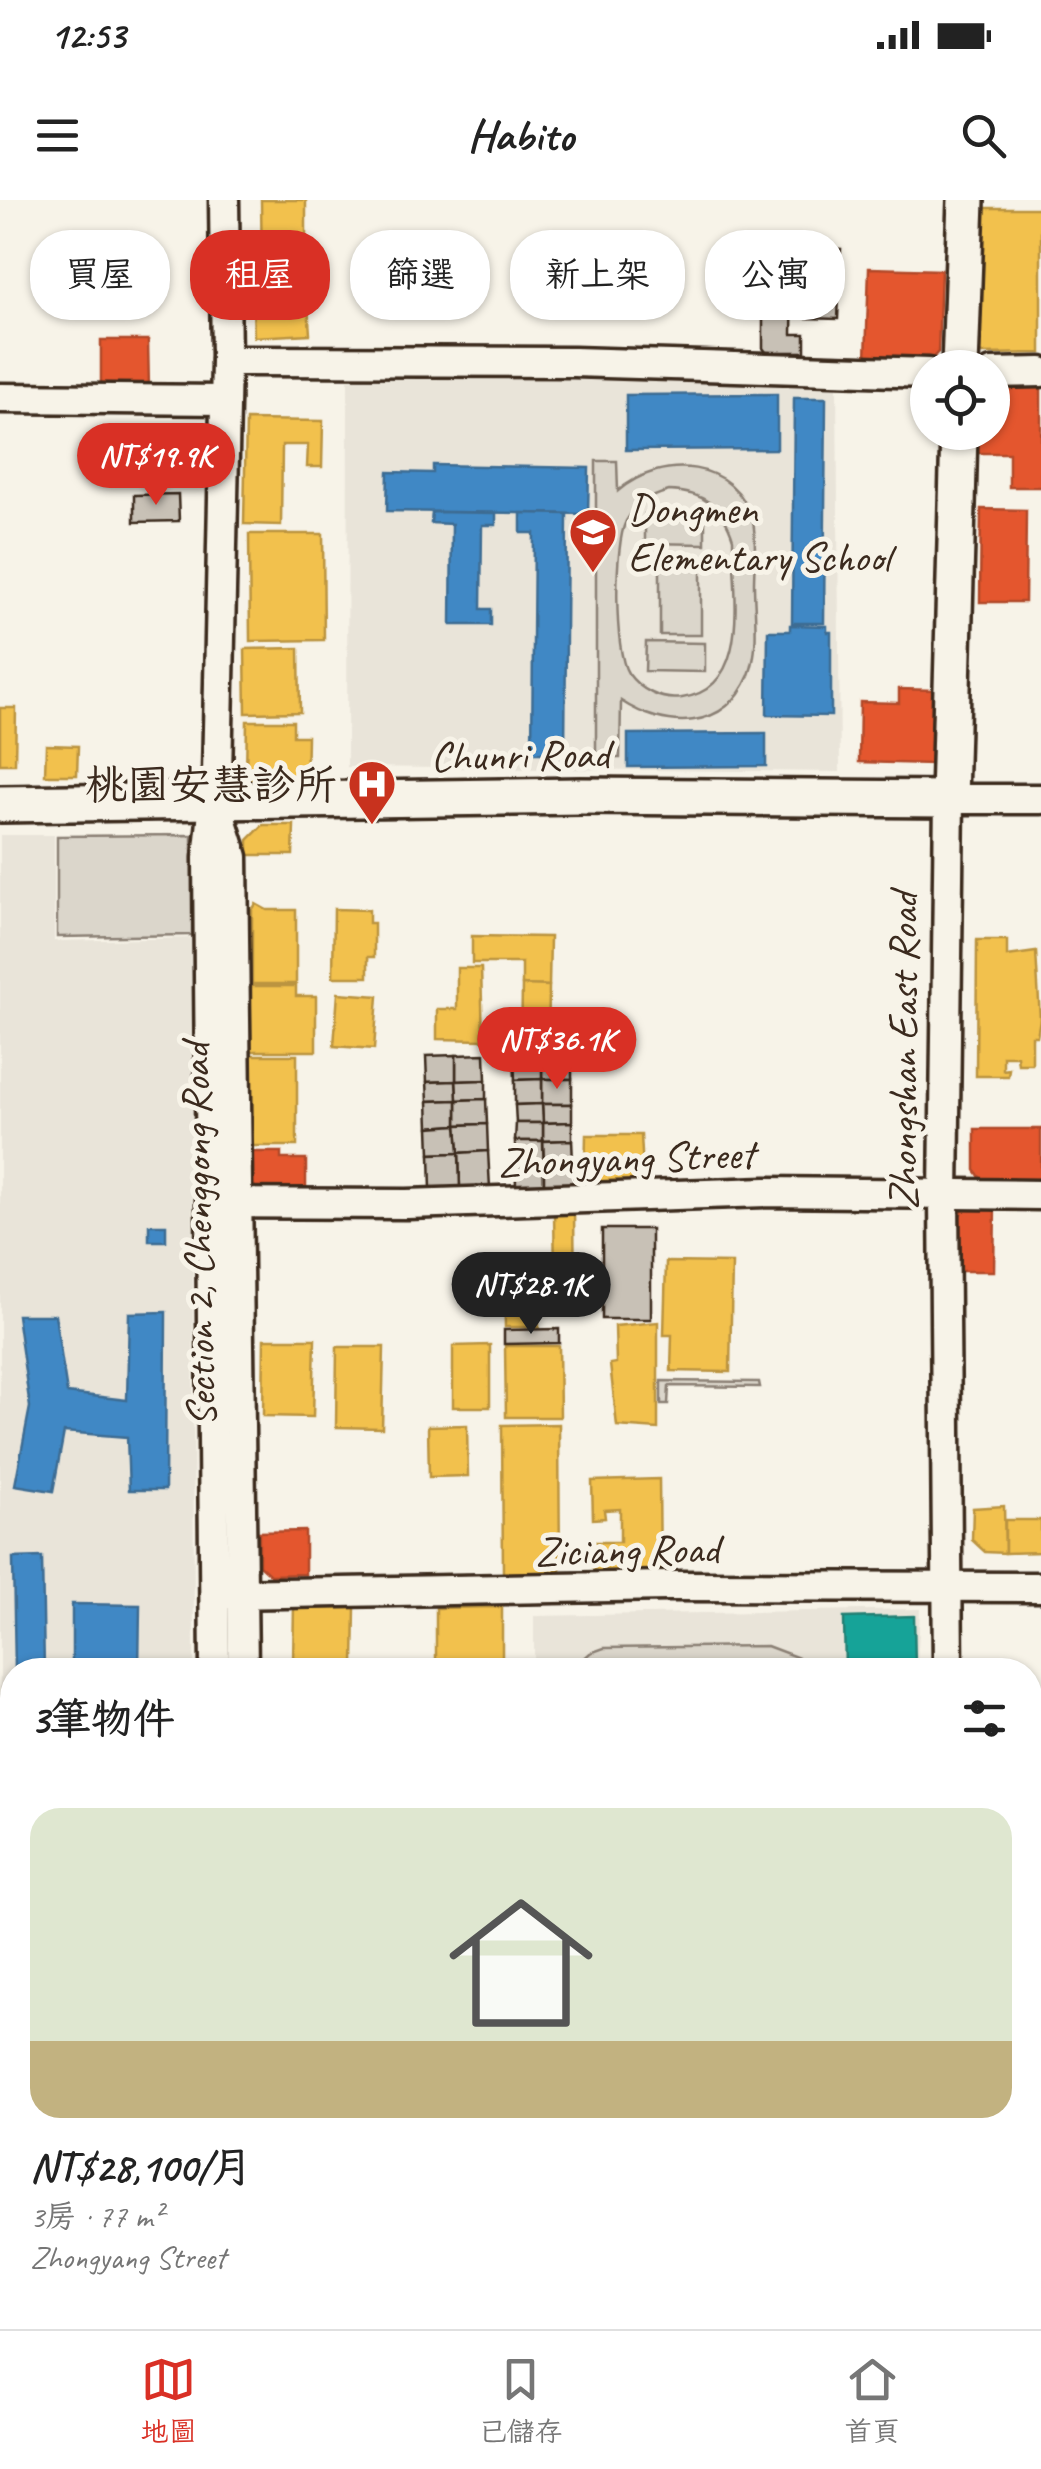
<!DOCTYPE html>
<html lang="zh-TW">
<head>
<meta charset="utf-8">
<style>
  :root { --surface:#fff; --page:#f6f6f6; --text:#222; --muted:#767676; --line:#e0e0e0; --accent:#d93025 }
  body { margin:0; font-family:Caveat,"LXGW WenKai TC",sans-serif; background:var(--page); color:var(--text); height:100vh; display:flex; flex-direction:column; font-size:38px; white-space:nowrap }
  * { box-sizing:border-box; margin:0 }
  p { font-size:32px; color:var(--muted) }
  .icon { flex:none; width:55px; height:55px; fill:none; stroke:currentColor; stroke-width:2; stroke-linecap:round; stroke-linejoin:round }
  .map { position:relative; flex:1; overflow:hidden }
  .details { position:absolute; left:0px; top:1458px; width:1042px; height:672px; display:flex; flex-direction:column; background:var(--surface); border-radius:40px 40px 0 0; box-shadow:0 2px 8px #0004 }
  .details>* { flex:none }
  .banner { position:absolute; left:30px; top:30px; width:982px; height:90px; display:flex; gap:20px }
  .tools { position:absolute; left:910px; top:150px; display:grid; gap:20px }
  .tools a { display:grid; place-items:center; width:100px; height:100px; border-radius:50%; background:var(--surface); box-shadow:0 2px 8px #0004; font-size:50px }
  .price { position:absolute; translate:-50% -85px; padding:0 22px; border-radius:35px; background:var(--accent); color:#fff; font-size:32px; line-height:65px; filter:drop-shadow(0 2px 5px #0008) }
  .price::after { content:''; position:absolute; left:50%; top:60px; width:30px; height:22px; margin-left:-15px; background:inherit; clip-path:polygon(0 0,100% 0,50% 100%) }
  .price.selected { background:#222; color:#fff }
  ul { padding:0; list-style:none }
  li { display:grid; align-content:center; gap:20px; height:530px; padding:0 30px }
  li+li { border-top:2px solid var(--line) }
  li span { display:grid; place-items:center; height:310px; border-radius:30px; color:#555 }
  li>.icon { margin-inline-start:auto }
  span .icon { width:180px; height:180px; fill:#fffc; stroke-width:1 }
  li b { font-size:42px }
  h2 { display:flex; justify-content:space-between; align-items:center; height:120px; padding:0 30px; font-size:42px }
  .pill { padding:0 35px; border-radius:40px; background:var(--surface); box-shadow:0 2px 8px #0004; font-size:35px; line-height:90px }
  .pill.selected { background:var(--accent); color:#fff }
  .status { display:flex; justify-content:space-between; align-items:center; height:70px; padding:0 50px; background:var(--surface); direction:ltr }
  .status svg { height:28px; fill:currentColor }
  header { display:flex; justify-content:space-between; align-items:center; height:130px; padding:0 30px; background:var(--surface); font-size:45px; font-weight:600 }
  .tabs { display:flex; justify-content:space-around; align-items:center; height:140px; border-top:2px solid var(--line); background:var(--surface); font-size:28px; color:var(--muted) }
  .tabs a { display:grid; justify-items:center; gap:5px }
  .tabs .selected { color:var(--accent) }
  .map>svg:first-child { display:block }
  .built { fill:#e9e4d9 }
  .green { fill:#dbd6cb; stroke:#8b8074; stroke-width:2.5; fill-rule:evenodd }
  .homes { fill:#f2c14e; stroke:#bb9440; stroke-width:2.5 }
  .shops { fill:#e4572e; stroke:#b14a29; stroke-width:2.5 }
  .schools { fill:#3f88c5; stroke:#3e6c93; stroke-width:2.5 }
  .public { fill:#17a398; stroke:#227f73; stroke-width:2.5 }
  .building { fill:#c8c1b6; stroke:#3b2a1e; stroke-width:2.5 }
  .lines { fill:none; stroke-linecap:round; stroke-linejoin:round }
  .minor-casing { stroke:#3b2a1e; stroke-width:35 }
  .major-casing { stroke:#3b2a1e; stroke-width:42 }
  .minor { stroke:#f7f3e8; stroke-width:28 }
  .major { stroke:#f7f3e8; stroke-width:35 }
  .labels { text-anchor:middle; stroke-width:10; stroke-linejoin:round; paint-order:stroke }
  .poi-label { font-size:42px; fill:#3b2a1e; stroke:#f7f3e8; text-anchor:start }
  .street-label { font-size:42px; fill:#3b2a1e; stroke:#f7f3e8 }
</style>
</head>
<body>
<div class="status"><b>12:53</b><svg viewBox="0 0 49 12"><path d="M0 12V9h3v3zM5 12V6h3v6zM10 12V3h3v9zM15 12V0h3v12zM26 1h20v11H26zM47 4h2v5h-2z"/></svg></div>
<header><svg class="icon" aria-label="menu" viewBox="0 0 24 24"><path d="M4 6h16M4 12h16M4 18h16"/></svg>Habito<svg class="icon" aria-label="search" viewBox="0 0 24 24"><circle cx="10" cy="10" r="6"/><path d="M15 15l6 6"/></svg></header>
<div class="map">
<svg width="1041" height="2129" viewBox="0 0 1041 2129">
  <rect width="100%" height="100%" fill="#f7f3e8"/>
  <filter id="ink" filterUnits="userSpaceOnUse"><feTurbulence type="fractalNoise" baseFrequency=".01" numOctaves="2"/><feDisplacementMap in="SourceGraphic" scale="20" xChannelSelector="R" yChannelSelector="G"/><feConvolveMatrix kernelMatrix="1 2 1 2 8 2 1 2 1" color-interpolation-filters="sRGB"/></filter>
  <g filter="url(#ink)">
    <g class="built">
      <path d="M399 174 837 181 840 572 347 567 348 180Z"/>
      <path d="M0 635H54V741L192 738 194 1470H12V2118H195V2129H0Z"/>
      <path d="M920 1409 917 1470H534V1416Z"/>
    </g>
    <g class="green">
      <path d="M596 261H617L618 291C661 254 736 258 753 322 757 341 754 365 754 384 754 413 760 447 749 475 725 532 665 530 621 501L620 558H596ZM669 291C703 292 723 306 733 339 733 390 753 488 682 498 661 501 640 490 628 473 614 452 614 344 626 321 635 304 651 296 669 291Z"/>
      <path d="M645 314H705V344L645 343Z"/>
      <rect x="660" y="356" width="41" height="79"/>
      <path d="M646 442 705 443V472L645 471Z"/>
      <path d="M192 635V735L57 737V636Z"/>
      <path d="M661 1181 759 1182 760 1187 669 1186 668 1204H661Z"/>
      <path d="M767 1446 799 1458 810 1470H571L590 1453 604 1448Z"/>
    </g>
    <g class="homes">
      <path d="M261 0H306V68L262 69Z"/>
      <path d="M970 8H1041V153L982 154 969 149Z"/>
      <path d="M308 72 309 101 263 102V73Z"/>
      <path d="M308 105 310 134 254 137 253 107Z"/>
      <path d="M246 220 323 221 322 267H307L308 245H282L281 325 244 324Z"/>
      <path d="M249 334H323L324 440 250 441Z"/>
      <path d="M299 448 300 512 246 513 245 449Z"/>
      <path d="M0 508H16L15 564H0Z"/>
      <path d="M247 521H293V536H307L306 586 259 585 246 575Z"/>
      <path d="M46 545 78 546 77 575H45Z"/>
      <path d="M263 625H294L293 655H248V640Z"/>
      <path d="M256 704 267 710H296V784H252V710Z"/>
      <path d="M334 709 369 710V723H374V757H368V777H333Z"/>
      <path d="M472 736 550 737 549 786 522 785V763H472Z"/>
      <path d="M977 740H1007V756L1036 752 1040 819 1037 836H1032V864H1018L1017 856H1003V870L1009 869 1008 876H976Z"/>
      <path d="M457 768H481L483 840 437 839V809H457Z"/>
      <path d="M522 785 549 786 548 854H521Z"/>
      <path d="M251 786H296V796H316V851H250Z"/>
      <path d="M338 793 378 796 374 849 334 846Z"/>
      <rect x="251" y="855" width="46" height="91"/>
      <path d="M586 935H641L644 990 593 992 585 981Z"/>
      <path d="M554 1011H574L575 1098 538 1099 539 1127H505L504 1076 555 1075Z"/>
      <path d="M666 1062 732 1063 730 1172 671 1171 672 1135H664Z"/>
      <path d="M658 1122V1229L617 1226 610 1164 616 1163 615 1126Z"/>
      <path d="M264 1139H315L313 1217 263 1216Z"/>
      <path d="M490 1145V1207H453V1146Z"/>
      <path d="M505 1146H559L560 1217H506Z"/>
      <path d="M337 1147H384L382 1228 336 1227Z"/>
      <path d="M559 1224 560 1375H503L502 1225Z"/>
      <path d="M467 1225 468 1276 429 1277 428 1226Z"/>
      <path d="M659 1279 660 1374 604 1377 593 1368 595 1342H620V1309L604 1310 605 1318 593 1319 592 1281Z"/>
      <path d="M1004 1306 1005 1353 985 1352 972 1340 973 1308Z"/>
      <path d="M1005 1320H1041V1352L1005 1353Z"/>
      <path d="M294 1405 355 1406 354 1465 293 1464Z"/>
      <path d="M502 1407V1470H436V1408Z"/>
      <path d="M274 2118H333L348 2129H274Z"/>
    </g>
    <g class="shops">
      <path d="M869 68 941 70 938 152 929 162 866 160Z"/>
      <path d="M101 140H148L149 190 101 191Z"/>
      <path d="M992 186H1041V287H1009V253H972V232H992Z"/>
      <path d="M981 309 1026 310 1025 402H980Z"/>
      <path d="M899 489 934 490 932 564 859 562 860 502 899 503Z"/>
      <path d="M975 929H1041V980H982L975 970Z"/>
      <path d="M251 952H281V959H306V992H260L251 985Z"/>
      <path d="M967 1005H995L994 1071H957L958 1018Z"/>
      <path d="M305 1331V1374L270 1375 259 1365V1332Z"/>
    </g>
    <g class="schools">
      <path d="M777 194V249L626 250V195Z"/>
      <path d="M794 198H826L824 423H792Z"/>
      <path d="M433 265 589 268 588 314 387 311 388 272 433 273Z"/>
      <path d="M432 312 496 313V325H482L481 409H491V425H451L452 324 431 323Z"/>
      <path d="M521 313 567 314 565 553H532L534 333H521Z"/>
      <path d="M790 425 827 426V432H831V516L767 515 768 431H790Z"/>
      <path d="M766 533V566L628 567V534Z"/>
      <rect x="149" y="1025" width="17" height="16"/>
      <path d="M166 1112 165 1290H129L127 1237 64 1232 53 1291 15 1285 30 1207 17 1115H55L67 1193 127 1200 129 1113Z"/>
      <path d="M42 1357 44 1470H15L13 1358Z"/>
      <path d="M72 1404 140 1405 139 1470H72Z"/>
      <rect x="0" y="2029" width="12" height="81"/>
    </g>
    <g class="public">
      <path d="M914 1416 915 1470H845L844 1418Z"/>
      <path d="M1041 2014V2104L1030 2105V2015Z"/>
      <path d="M615 2118H687L693 2129H596Z"/>
    </g>
    <g class="building">
      <path d="M793 46 841 49 838 119 806 118 809 70 791 69Z"/>
      <path d="M757 76H793L792 134H805V152H778L773 161 763 148V102L757 101Z"/>
      <path d="M178 294 179 321 134 322V295Z"/>
      <path d="M485 854 486 880 456 881V855Z"/>
      <rect x="542" y="854" width="30" height="25"/>
      <path d="M542 854V879L515 880 514 855Z"/>
      <path d="M456 855V881L427 882 426 856Z"/>
      <rect x="542" y="879" width="30" height="25"/>
      <path d="M542 879V904L515 905V880Z"/>
      <path d="M486 880V899L457 900 456 881Z"/>
      <path d="M456 881 457 900 428 901 427 882Z"/>
      <path d="M486 899 487 924 457 925V900Z"/>
      <path d="M457 900V925L429 927 428 901Z"/>
      <path d="M542 904H572V922L543 923Z"/>
      <path d="M542 904 543 923H516L515 905Z"/>
      <path d="M572 922V940L543 941V923Z"/>
      <path d="M516 923H543V941H515Z"/>
      <path d="M487 924 488 951 459 953 457 925Z"/>
      <path d="M457 925 459 953 430 954 429 927Z"/>
      <path d="M572 940 573 962 544 963 543 941Z"/>
      <path d="M515 941H543L544 986 516 987Z"/>
      <path d="M488 951 490 988 460 989 459 953Z"/>
      <path d="M459 953 460 989 431 990 430 954Z"/>
      <path d="M573 962 574 985 544 986V963Z"/>
      <rect x="602" y="1029" width="49" height="90"/>
      <path d="M559 1129V1143L504 1144V1130Z"/>
      <path d="M864 2118H919L922 2129H868Z"/>
    </g>
    <g class="lines">
      <g class="minor-casing">
        <g id="minor">
          <path d="M226 161 574 162 928 173"/>
          <path d="M992 173 1041 172"/>
          <path d="M0 198 225 200"/>
          <path d="M218 609 233 657 243 1470"/>
          <path d="M218 1003 407 1004 766 992 1041 995"/>
          <path d="M228 1394 668 1386 1041 1387"/>
          <path d="M215 1470 208 658 217 575 226 161 224 0"/>
          <path d="M948 1470 944 996 949 599H1041"/>
          <path d="M944 2118V2129"/>
          <path d="M212 2129V2118"/>
          <path d="M238 2129 239 2118"/>
          <path d="M546 2129 569 2118"/>
        </g>
      </g>
      <g class="major-casing">
        <g id="major">
          <path d="M960 168 966 0"/>
          <path d="M0 604 581 596 949 599 959 232"/>
        </g>
      </g>
      <use href="#minor" class="minor"/>
      <use href="#major" class="major"/>
    </g>
  </g>
  <defs>
    <g id="school-pin" transform="scale(2.5)"><path d="M0 17L-7.5 6A9.5 9.5 0 1 1 7.5 6Z" fill="#c8321e" stroke="#f7f3e8"/><path d="M0-5L7-2L0 1L-7-2ZM-4 1L0 2.5L4 1V4Q0 6-4 4Z" fill="#fff"/></g>
    <g id="hospital-pin" transform="scale(2.5)"><path d="M0 17L-7.5 6A9.5 9.5 0 1 1 7.5 6Z" fill="#c8321e" stroke="#f7f3e8"/><path d="M-5-5h3v3.5h4V-5h3V5h-3V1.5h-4V5h-3Z" fill="#fff"/></g>
  </defs>
  <g fill-rule="evenodd">
    <use href="#school-pin" x="593" y="332"/>
    <use href="#hospital-pin" x="372" y="584"/>
  </g>
  <g class="labels">
    <g class="poi-label">
      <text x="628" y="323">Dongmen<tspan x="628" dy="48">Elementary School</tspan></text>
      <text x="337" y="599" text-anchor="end">桃園安慧診所</text>
    </g>
    <g class="street-label">
      <text transform="translate(520 554) rotate(-1)" y="15">Chunri Road</text>
      <text transform="translate(902 851) rotate(-90)" y="15">Zhongshan East Road</text>
      <text transform="translate(626 957) rotate(-2)" y="15">Zhongyang Street</text>
      <text transform="translate(197 1035) rotate(-91)" y="15">Section 2, Chenggong Road</text>
      <text transform="translate(627 1349) rotate(-1)" y="15">Ziciang Road</text>
    </g>
  </g>
</svg>
<div class="tools">
<a><svg class="icon" aria-label="locate" viewBox="0 0 24 24"><circle cx="12" cy="12" r="6"/><path d="M12 2v4M12 18v4M2 12h4M18 12h4"/></svg></a>
</div>
<b class="price" style="left:156px;top:308px">NT$19.9K</b>
<b class="price" style="left:557px;top:892px">NT$36.1K</b>
<b class="price selected" style="left:531px;top:1137px">NT$28.1K</b>
<div class="banner">
<a class="pill">買屋</a>
<a class="pill selected">租屋</a>
<a class="pill">篩選</a>
<a class="pill">新上架</a>
<a class="pill">公寓</a>
</div>
<section class="details">
<h2>3筆物件<svg class="icon" aria-label="filters" viewBox="0 0 24 24"><path d="M4 7h16M4 17h16"/><circle cx="9" cy="7" r="2"/><circle cx="15" cy="17" r="2"/></svg></h2>
<ul>
<li><span style="background:linear-gradient(#dfe7d0 75%,#c2b280 0)"><svg class="icon" aria-label="home" viewBox="0 0 24 24"><path d="M3 11l9-7 9 7M6 9v11h12V9"/></svg></span><div><b>NT$28,100/月</b><p>3房 · 77 m²</p><p>Zhongyang Street</p></div></li>
</ul>
</section>
</div>
<nav class="tabs">
<a class="selected"><svg class="icon" aria-label="map" viewBox="0 0 24 24"><path d="M3 6l6-2 6 2 6-2v14l-6 2-6-2-6 2zM9 4v14M15 6v14"/></svg>地圖</a>
<a><svg class="icon" aria-label="saved" viewBox="0 0 24 24"><path d="M7 4h10v16l-5-4-5 4z"/></svg>已儲存</a>
<a><svg class="icon" aria-label="home" viewBox="0 0 24 24"><path d="M3 11l9-7 9 7M6 9v11h12V9"/></svg>首頁</a>
</nav>
</body>
</html>
